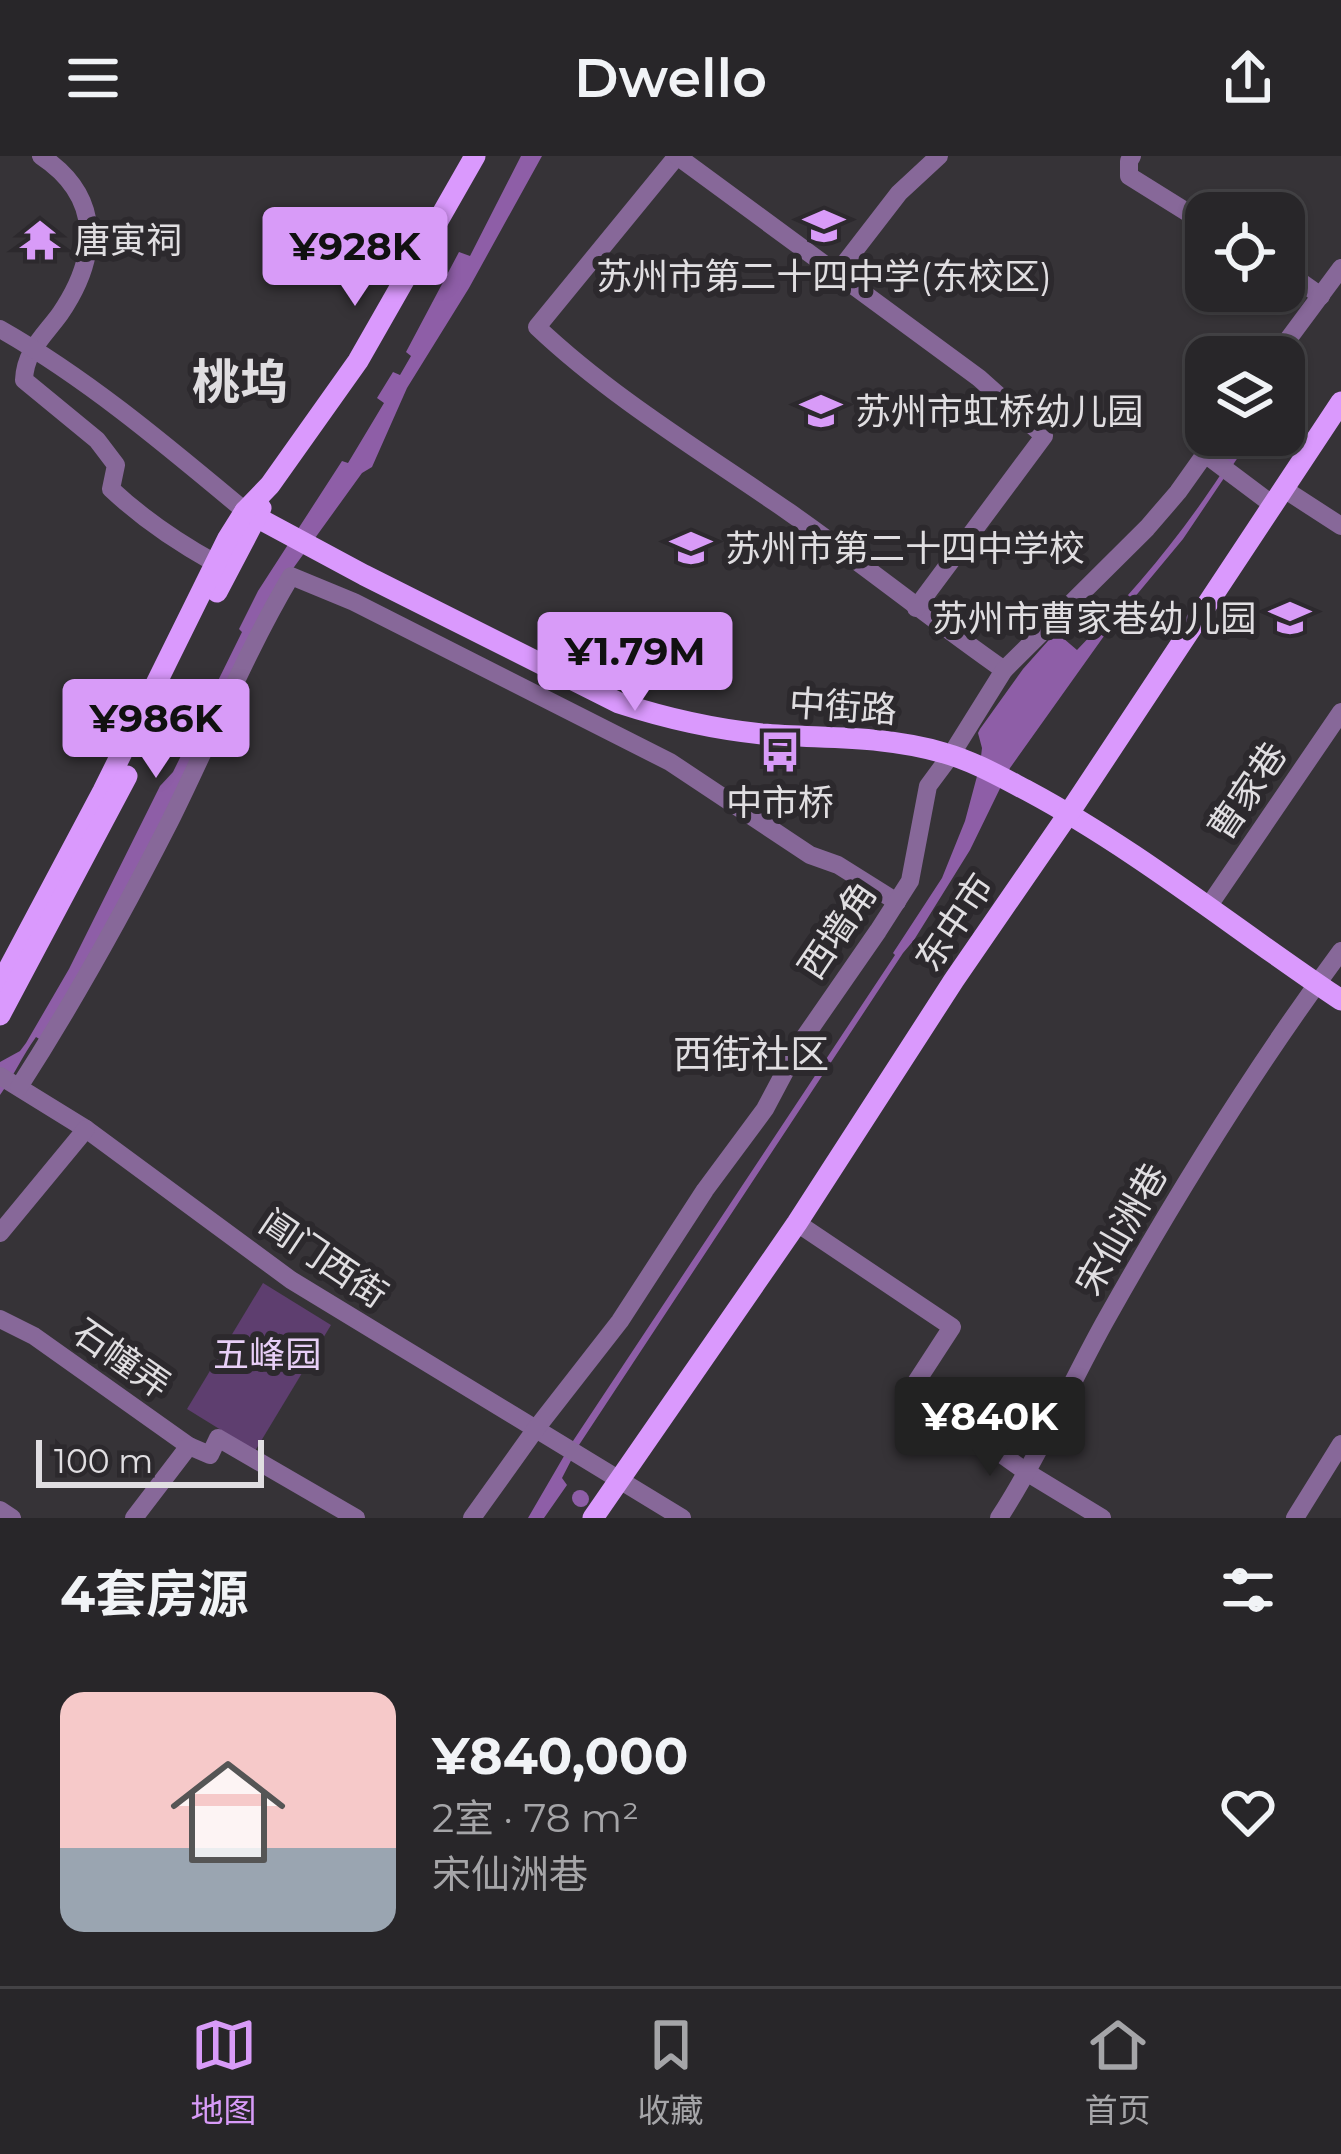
<!DOCTYPE html>
<html lang="zh">
<head>
<meta charset="utf-8">
<style>
  :root { --surface:#282629; --page:#302e31; --text:#f1f3f6; --muted:#a5a5a8; --line:#444346; --accent:#d89bf8 }
  body { margin:0; font-family:Montserrat,"Noto Sans SC",sans-serif; background:var(--page); color:var(--text); height:100vh; display:flex; flex-direction:column; font-size:45px; white-space:nowrap }
  * { box-sizing:border-box; margin:0 }
  p { font-size:39px; color:var(--muted) }
  .icon { flex:none; width:66px; height:66px; fill:none; stroke:currentColor; stroke-width:2; stroke-linecap:round; stroke-linejoin:round }
  .map { position:relative; height:1362px; overflow:hidden }
  .panel { display:flex; flex-direction:column; background:var(--surface); flex:1 }
  .panel>* { flex:none }
  .controls { position:absolute; left:1185px; top:36px; display:grid; gap:24px }
  .controls a { display:grid; place-items:center; width:120px; height:120px; border-radius:24px; background:var(--surface); box-shadow:0 3px 9px #0004,0 0 0 3px var(--line); font-size:60px }
  .scale { position:absolute; left:36px; bottom:30px; width:228px; box-sizing:border-box; padding-left:12px; border:6px solid #e0dee1; border-top:0; font-size:33px; line-height:42px; white-space:nowrap; color:#e0dee1; -webkit-text-stroke:9px #2c292d; paint-order:stroke }
  .price { position:absolute; translate:-50% -102px; padding:0 27px; border-radius:12px; background:var(--accent); color:#111; font-size:39px; line-height:78px; filter:drop-shadow(0 3px 6px #0008) }
  .price::after { content:''; position:absolute; left:50%; top:72px; width:36px; height:27px; margin-left:-18px; background:inherit; clip-path:polygon(0 0,100% 0,50% 100%) }
  .price.on { background:#222; color:#fff }
  ul { padding:0; list-style:none }
  li { display:flex; align-items:center; gap:36px; height:300px; padding:0 60px }
  li span { display:grid; place-items:center; flex:none; width:336px; height:240px; border-radius:24px; color:#555 }
  li>.icon { margin-inline-start:auto }
  span .icon { width:144px; height:144px; fill:#fffc; stroke-width:1 }
  li b { font-size:51px }
  h2 { display:flex; justify-content:space-between; align-items:center; height:144px; padding:0 60px; font-size:51px }
  header { display:flex; justify-content:space-between; align-items:center; height:156px; padding:0 60px; background:var(--surface); font-size:54px; font-weight:600 }
  .tabs { display:flex; justify-content:space-around; align-items:center; height:168px; border-top:3px solid var(--line); background:var(--surface); font-size:33px; color:var(--muted) }
  .tabs a { display:grid; justify-items:center; gap:6px }
  .tabs .on { color:var(--accent) }
  .map>svg:first-child { display:block }
  .green { fill:#5e3e6f }
  .water { fill:#8e5ea7 }
  .lines { fill:none; stroke-linecap:round; stroke-linejoin:round }
  .canal { stroke:#8e5ea7; stroke-width:16 }
  .minor { stroke:#876899; stroke-width:18 }
  .major { stroke:#da99fd; stroke-width:21 }
  .labels { text-anchor:middle; stroke-width:12; stroke-linejoin:round; paint-order:stroke }
  .poi-label { font-size:36px; fill:#e0dee1; stroke:#2c292d; text-anchor:start }
  .street-label { font-size:36px; fill:#e0dee1; stroke:#2c292d }
  .park-label { font-size:36px; fill:#e8cff7; stroke:#2c292d }
  .neighbourhood-label { font-size:39px; fill:#e0dee1; stroke:#2c292d }
  .district-label { font-size:48px; font-weight:bold; fill:#e0dee1; stroke:#2c292d }
</style>
</head>
<body>
<header><svg class="icon" aria-label="menu" viewBox="0 0 24 24"><path d="M4 6h16M4 12h16M4 18h16"/></svg>Dwello<svg class="icon" aria-label="share" viewBox="0 0 24 24"><path d="M12 15V3M7 8l5-5 5 5M5 13v7h14v-7"/></svg></header>
<div class="map">
<svg width="1341" height="1362" viewBox="0 0 1341 1362">
  <rect width="100%" height="100%" fill="#363337"/>
  <path class="green" d="M263 1127 331 1169 255 1295 187 1253Z"/>
  <g class="water">
    <path d="M521 0H542L469 132 407 232 372 311 362 317 284 425 166 665 41 884 36 881C22 900 14 920 0 939V906L20 895 26 887 69 813 160 630 173 616 242 476 239 473 258 435 342 305 348 307 384 247 377 242 393 216 400 219 411 200 406 196 459 96 470 100Z"/>
    <path d="M1236 279H1253L1183 383 1114 466 1010 612 970 694 914 784 903 797 579 1289 562 1322 567 1329 544 1362H528L571 1288 895 799 893 797 942 722 965 665 980 609 982 592 978 577 980 573 1023 513 1056 476 1077 494C1132 437 1177 385 1221 318L1213 312Z"/>
  </g>
  <g class="lines">
    <path class="canal" d="M580 1342 581 1343"/>
    <g class="minor">
      <path d="M41 0C103 41 99 101 60 158 44 180 25 195 24 224L97 284 116 309 111 333C143 363 177 386 215 407"/>
      <path d="M677 0 537 171C612 242 704 297 789 356 862 407 931 463 1004 514"/>
      <path d="M677 0 979 222 1044 280 916 452"/>
      <path d="M1132 0 1129 5V20L1206 68"/>
      <path d="M1284 114 1321 140"/>
      <path d="M838 116 899 37 939 0"/>
      <path d="M0 173C88 223 167 290 245 355"/>
      <path d="M1275 201 1341 112"/>
      <path d="M1284 333 1341 370"/>
      <path d="M1208 751 1341 556"/>
      <path d="M0 920 86 973 291 1124 682 1362"/>
      <path d="M19 931C73 847 123 757 169 667 210 585 244 499 291 420L354 446 670 606 810 699 838 709 897 746"/>
      <path d="M797 1067 952 1171 911 1234 1028 1317 1102 1362"/>
      <path d="M0 1077 86 973"/>
      <path d="M0 1163 34 1180 189 1290 210 1299 218 1282 356 1362"/>
      <path d="M0 1354 12 1362"/>
      <path d="M134 1362 189 1290"/>
      <path d="M472 1362 535 1274 620 1165 705 1034 765 953 799 889 878 775 910 725 928 630 951 599 1004 514 1147 372 1178 336 1205 298 1273 349"/>
      <path d="M999 1362C1041 1297 1070 1227 1108 1160 1179 1034 1255 911 1341 795"/>
      <path d="M1295 1362 1341 1288"/>
    </g>
    <g class="major">
      <path d="M245 355 364 419 619 547C665 562 714 573 762 578 824 583 884 579 944 597 973 605 1001 621 1028 635 1138 694 1236 774 1341 844"/>
      <path d="M217 436 261 352"/>
      <path d="M0 829 103 635 228 382 245 355 270 329 358 205 475 0"/>
      <path d="M0 859 127 620"/>
      <path d="M593 1362 797 1067 954 824 1069 657 1341 246"/>
    </g>
  </g>
  <defs>
    <g id="school-bare" transform="scale(3.24)"><path d="M0-5L7-2L0 1L-7-2ZM-4 1L0 2.5L4 1V4Q0 6-4 4Z" fill="#d89bf8" stroke="#2c292d" stroke-width="2.5" paint-order="stroke"/></g>
    <g id="temple-bare" transform="scale(3.24)"><path d="M0-6L5-2H3V0L6.5 2.5H4V6H1.5V3h-3V6H-4V2.5H-6.5L-3 0V-2H-5Z" fill="#d89bf8" stroke="#2c292d" stroke-width="2.5" paint-order="stroke"/></g>
    <g id="bus-bare" transform="scale(3.24)"><path d="M-5-6H5V4H4V6H2V4H-2V6H-4V4H-5ZM-3.5-4V0h7V-4ZM-3.5 1.2v1.5H-2V1.2ZM2 1.2v1.5H3.5V1.2Z" fill="#d89bf8" stroke="#2c292d" stroke-width="2.5" paint-order="stroke"/></g>
  </defs>
  <g fill-rule="evenodd">
    <use href="#school-bare" x="824" y="70"/>
    <use href="#temple-bare" x="40" y="84"/>
    <use href="#school-bare" x="821" y="255"/>
    <use href="#school-bare" x="691" y="392"/>
    <use href="#school-bare" x="1290" y="462"/>
    <use href="#bus-bare" x="780" y="596"/>
  </g>
  <g class="labels">
    <g class="poi-label">
      <text x="74" y="97">唐寅祠</text>
      <text x="824" y="133" text-anchor="middle">苏州市第二十四中学(东校区)</text>
      <text x="855" y="268">苏州市虹桥幼儿园</text>
      <text x="725" y="405">苏州市第二十四中学校</text>
      <text x="1256" y="475" text-anchor="end">苏州市曹家巷幼儿园</text>
      <text x="780" y="659" text-anchor="middle">中市桥</text>
    </g>
    <g class="street-label">
      <text transform="translate(843 550) rotate(4)" y="13">中街路</text>
      <text transform="translate(1247 635) rotate(-56)" y="13">曹家巷</text>
      <text transform="translate(954 766) rotate(-56)" y="13">东中市</text>
      <text transform="translate(837 774) rotate(-56)" y="13">西墙角</text>
      <text transform="translate(1121 1073) rotate(-60)" y="13">宋仙洲巷</text>
      <text transform="translate(324 1102) rotate(34)" y="13">阊门西街</text>
      <text transform="translate(122 1202) rotate(35)" y="13">石幢弄</text>
    </g>
    <g class="park-label">
      <text x="267" y="1211">五峰园</text>
    </g>
    <g class="neighbourhood-label">
      <text x="751" y="912">西街社区</text>
    </g>
    <g class="district-label">
      <text x="240" y="243">桃坞</text>
    </g>
  </g>
</svg>
<div class="controls">
<a><svg class="icon" aria-label="locate" viewBox="0 0 24 24"><circle cx="12" cy="12" r="6"/><path d="M12 2v4M12 18v4M2 12h4M18 12h4"/></svg></a>
<a><svg class="icon" aria-label="layers" viewBox="0 0 24 24"><path d="M12 4l9 5-9 5-9-5zM3 14l9 5 9-5"/></svg></a>
</div>
<div class="scale">100 m</div>
<b class="price" style="left:355px;top:153px">¥928K</b>
<b class="price" style="left:635px;top:558px">¥1.79M</b>
<b class="price" style="left:156px;top:625px">¥986K</b>
<b class="price on" style="left:990px;top:1323px">¥840K</b>
</div>
<section class="panel">
<h2>4套房源<svg class="icon" aria-label="filters" viewBox="0 0 24 24"><path d="M4 7h16M4 17h16"/><circle cx="9" cy="7" r="2"/><circle cx="15" cy="17" r="2"/></svg></h2>
<ul>
<li><span style="background:linear-gradient(#f6c9c9 65%,#9aa5b1 0)"><svg class="icon" aria-label="home" viewBox="0 0 24 24"><path d="M3 11l9-7 9 7M6 9v11h12V9"/></svg></span><div><b>¥840,000</b><p>2室 · 78 m²</p><p>宋仙洲巷</p></div><svg class="icon" aria-label="heart" viewBox="0 0 24 24"><path d="M12 20l-8-8c-3-5 5-10 8-4 3-6 11-1 8 4z"/></svg></li>
</ul>
</section>
<nav class="tabs">
<a class="on"><svg class="icon" aria-label="map" viewBox="0 0 24 24"><path d="M3 6l6-2 6 2 6-2v14l-6 2-6-2-6 2zM9 4v14M15 6v14"/></svg>地图</a>
<a><svg class="icon" aria-label="saved" viewBox="0 0 24 24"><path d="M7 4h10v16l-5-4-5 4z"/></svg>收藏</a>
<a><svg class="icon" aria-label="home" viewBox="0 0 24 24"><path d="M3 11l9-7 9 7M6 9v11h12V9"/></svg>首页</a>
</nav>
</body>
</html>
